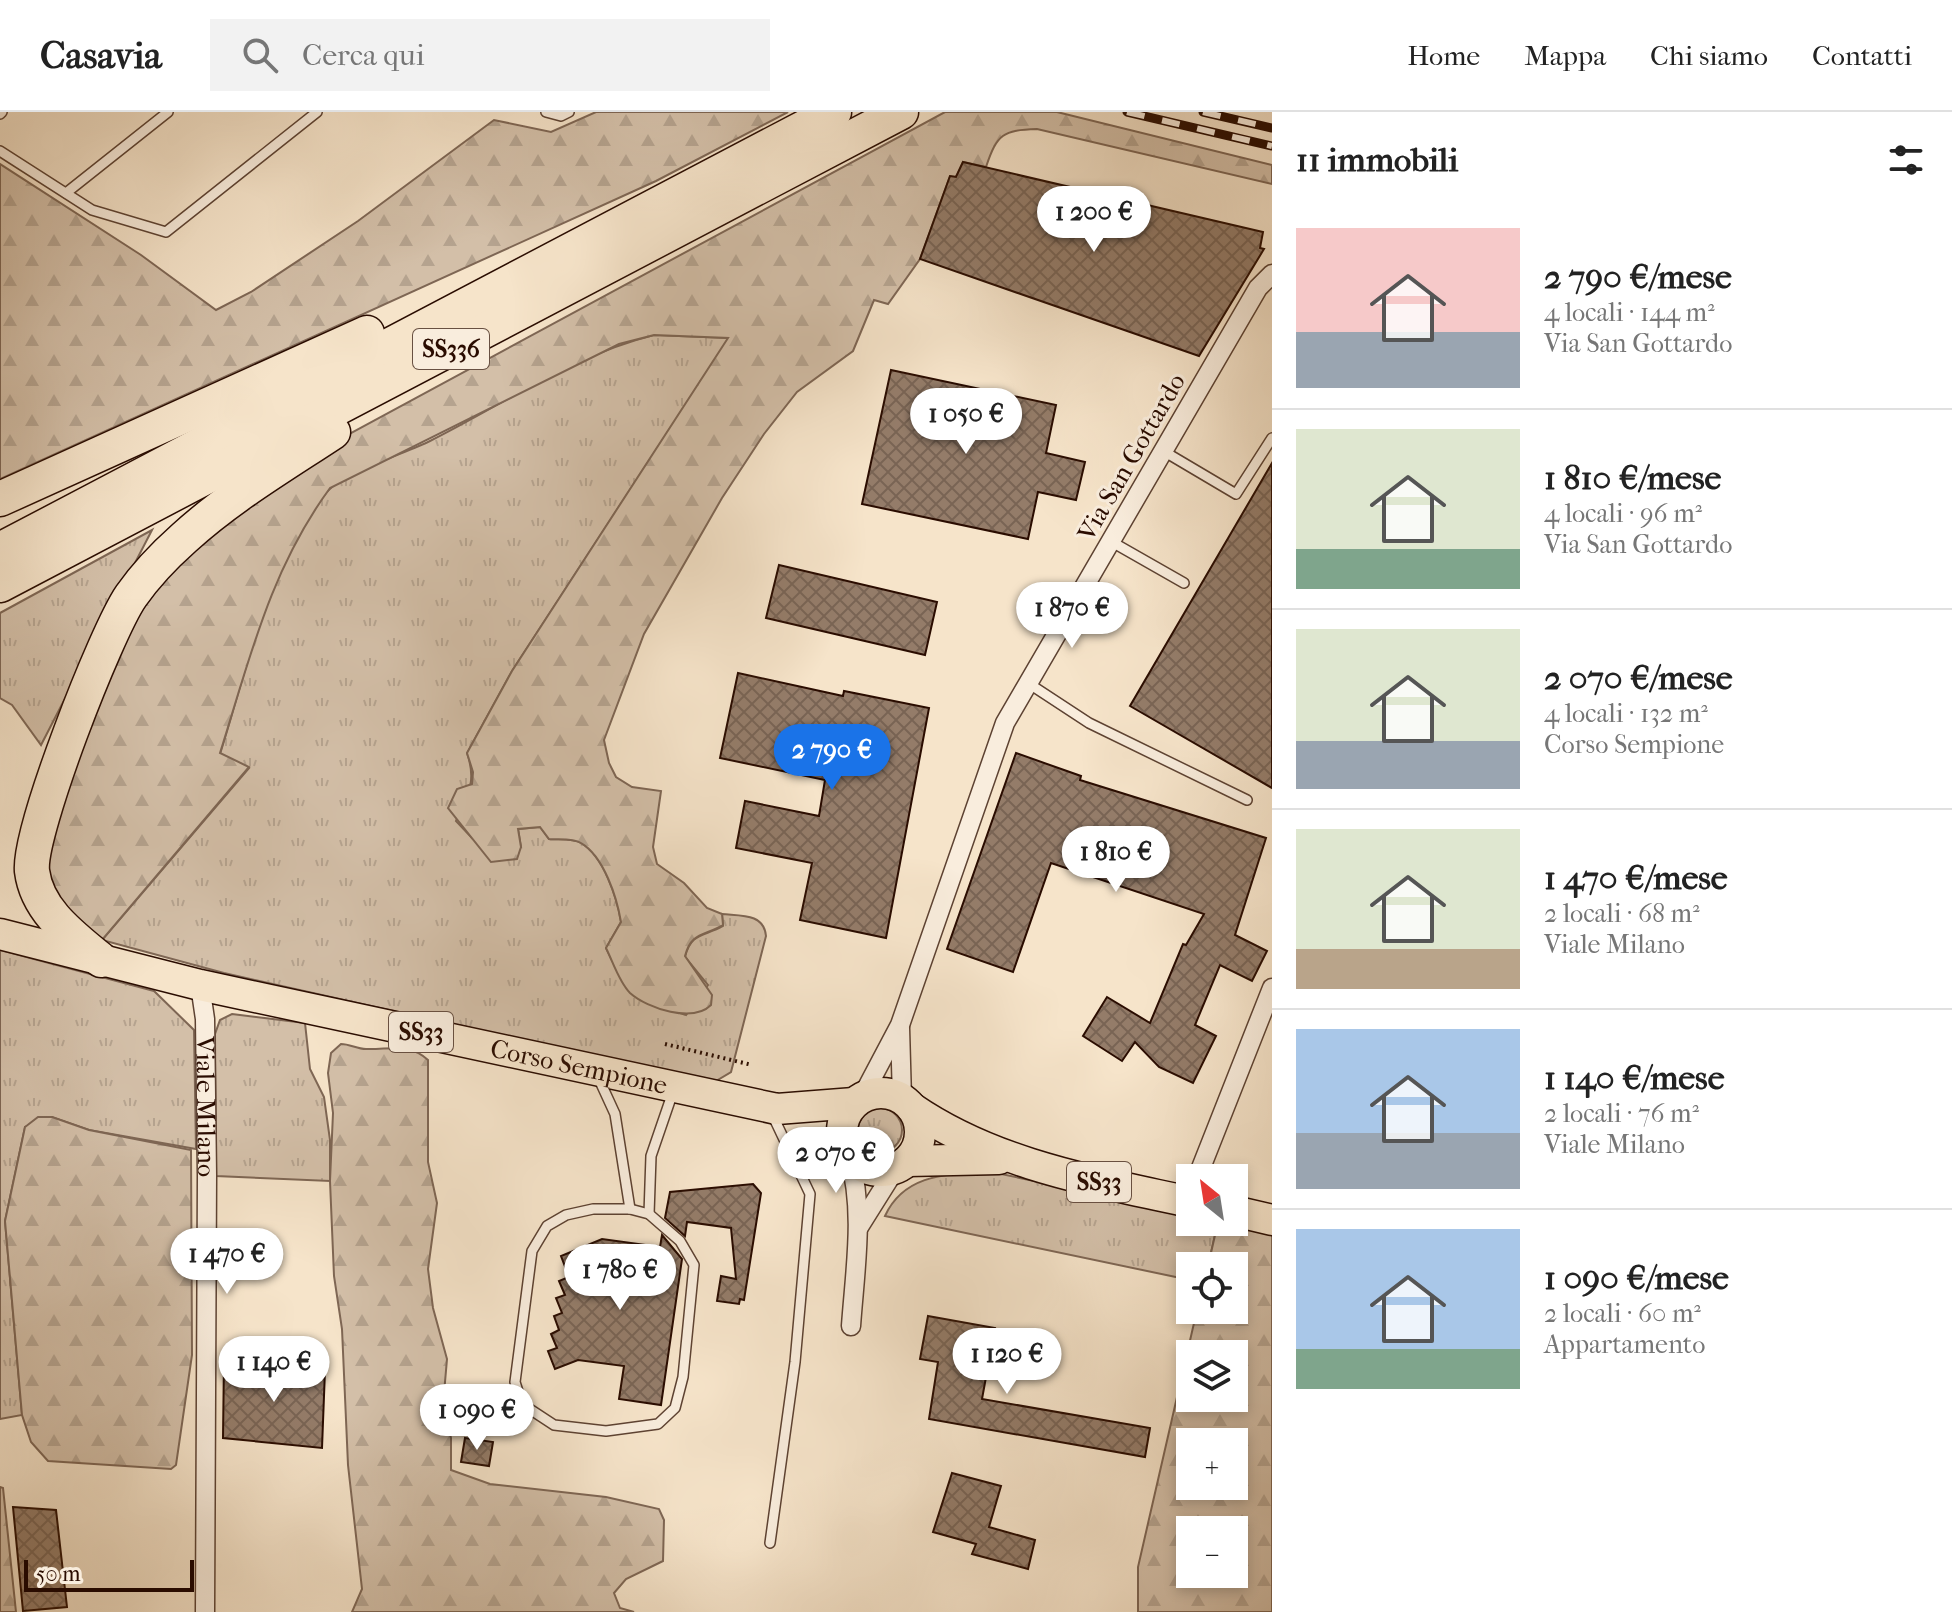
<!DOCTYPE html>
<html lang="it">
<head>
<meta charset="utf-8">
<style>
  :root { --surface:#fff; --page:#f2f2f2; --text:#222; --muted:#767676; --line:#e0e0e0; --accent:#1a73e8 }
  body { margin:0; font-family:"IM FELL French Canon",serif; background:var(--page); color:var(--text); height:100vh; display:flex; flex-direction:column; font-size:30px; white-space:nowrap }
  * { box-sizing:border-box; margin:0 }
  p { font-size:26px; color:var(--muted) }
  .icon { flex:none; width:44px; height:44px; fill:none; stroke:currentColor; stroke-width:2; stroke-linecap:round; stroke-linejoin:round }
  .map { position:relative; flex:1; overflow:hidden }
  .details { display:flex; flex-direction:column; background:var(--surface); width:680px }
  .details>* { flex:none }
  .needle { width:52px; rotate:330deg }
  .buttons { position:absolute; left:1176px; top:1052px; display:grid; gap:16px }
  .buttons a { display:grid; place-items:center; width:72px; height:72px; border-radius:0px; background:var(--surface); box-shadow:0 4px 12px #0003; font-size:40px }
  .scale { position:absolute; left:24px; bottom:20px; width:170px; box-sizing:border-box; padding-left:8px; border:4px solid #2a0c00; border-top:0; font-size:22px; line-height:28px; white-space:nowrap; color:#2a0c00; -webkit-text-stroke:6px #f9eddd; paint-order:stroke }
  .price { position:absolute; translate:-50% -68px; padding:0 18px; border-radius:28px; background:#fff; color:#222; font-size:26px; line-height:52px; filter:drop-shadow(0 2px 4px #0008) }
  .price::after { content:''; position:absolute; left:50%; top:48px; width:24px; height:18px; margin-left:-12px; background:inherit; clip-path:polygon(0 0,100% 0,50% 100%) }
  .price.current { background:var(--accent); color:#fff }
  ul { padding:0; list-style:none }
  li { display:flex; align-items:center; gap:24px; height:200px; padding:0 24px }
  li+li { border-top:2px solid var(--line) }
  li span { display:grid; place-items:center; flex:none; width:224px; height:160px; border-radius:0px; color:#555 }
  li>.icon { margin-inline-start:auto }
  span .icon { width:96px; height:96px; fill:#fffc; stroke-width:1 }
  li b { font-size:34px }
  h2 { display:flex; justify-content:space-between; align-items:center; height:96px; padding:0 24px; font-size:34px }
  header { display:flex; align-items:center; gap:48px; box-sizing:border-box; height:112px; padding:0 40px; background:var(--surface); border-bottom:2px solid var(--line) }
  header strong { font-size:38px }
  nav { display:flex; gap:44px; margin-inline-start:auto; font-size:28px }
  .search { width:560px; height:72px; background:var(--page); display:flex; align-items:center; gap:20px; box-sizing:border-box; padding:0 28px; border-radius:0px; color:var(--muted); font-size:30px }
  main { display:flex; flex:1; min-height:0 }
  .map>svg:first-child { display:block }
  .grass { fill:url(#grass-tufts); stroke:#7e6654; stroke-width:2 }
  .forest { fill:url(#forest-firs); stroke:#7e6654; stroke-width:2; fill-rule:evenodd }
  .building { fill:url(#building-cross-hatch); stroke:#2a0c00; stroke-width:2 }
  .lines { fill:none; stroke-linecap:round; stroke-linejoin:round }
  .lane-casing { stroke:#5d4232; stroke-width:12 }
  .street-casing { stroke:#5d4232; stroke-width:21 }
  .primary-casing { stroke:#2a0c00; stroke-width:33 }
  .highway-casing { stroke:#2a0c00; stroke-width:37 }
  .path { stroke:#2a0c00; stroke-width:4; stroke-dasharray:2 4; stroke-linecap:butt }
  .lane { stroke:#f9eddd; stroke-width:9 }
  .street { stroke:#f9eddd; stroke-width:18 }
  .primary { stroke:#f6e4ca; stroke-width:30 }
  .highway { stroke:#f6e4ca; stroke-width:34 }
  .rail-casing { stroke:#2a0c00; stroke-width:9 }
  .rail { stroke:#f9eddd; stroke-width:6; stroke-dasharray:18; stroke-linecap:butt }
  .labels { text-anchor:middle; stroke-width:6; stroke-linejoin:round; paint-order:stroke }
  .shield { fill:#f9eddd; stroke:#685042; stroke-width:2 }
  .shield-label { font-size:24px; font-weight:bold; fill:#2a0c00 }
  .street-label { font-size:26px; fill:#2a0c00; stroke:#f9eddd }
</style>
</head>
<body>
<header>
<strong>Casavia</strong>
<div class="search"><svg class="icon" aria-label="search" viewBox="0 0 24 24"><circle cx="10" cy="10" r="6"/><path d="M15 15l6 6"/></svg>Cerca qui</div>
<nav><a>Home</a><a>Mappa</a><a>Chi siamo</a><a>Contatti</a></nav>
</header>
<main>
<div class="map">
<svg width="1272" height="1500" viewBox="0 0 1272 1500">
  <defs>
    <pattern id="grass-tufts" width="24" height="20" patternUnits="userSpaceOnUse" patternTransform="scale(2)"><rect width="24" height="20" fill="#d3bfa8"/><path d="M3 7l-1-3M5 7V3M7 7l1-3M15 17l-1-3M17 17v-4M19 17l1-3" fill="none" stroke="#b5a38f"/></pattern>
    <pattern id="forest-firs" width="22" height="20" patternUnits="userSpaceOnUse" patternTransform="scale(2)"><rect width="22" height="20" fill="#d3bfa8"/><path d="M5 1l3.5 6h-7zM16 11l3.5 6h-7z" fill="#b5a38f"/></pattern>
    <pattern id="building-cross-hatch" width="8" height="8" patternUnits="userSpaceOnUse" patternTransform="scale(2)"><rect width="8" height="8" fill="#947c69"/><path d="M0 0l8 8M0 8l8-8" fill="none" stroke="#796454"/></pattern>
  </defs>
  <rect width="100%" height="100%" fill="#f6e4ca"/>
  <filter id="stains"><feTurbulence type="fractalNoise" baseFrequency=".0025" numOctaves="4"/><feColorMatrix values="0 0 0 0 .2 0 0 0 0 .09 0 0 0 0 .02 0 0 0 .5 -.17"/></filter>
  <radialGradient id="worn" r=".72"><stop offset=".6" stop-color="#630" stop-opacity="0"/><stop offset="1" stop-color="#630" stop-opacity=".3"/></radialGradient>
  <g class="grass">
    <path d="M654 223 729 226 512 559 467 641C477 670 468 682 456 709L473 727 521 735 518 717 540 715 549 727C558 728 573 726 581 731 604 745 617 786 621 810L606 836C629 885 636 887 686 903L708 873 685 845C691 820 704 825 723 814L722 802C740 804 764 801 766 824L731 960 716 969 701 968 224 861 102 828 249 656 220 642C248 553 268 454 327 380 342 361 406 341 430 329 504 292 573 243 654 223Z"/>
    <path d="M152 418 41 633 12 593 0 586V501Z"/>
    <path d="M0 838 154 879 194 918 196 1037 89 1018 52 1005 25 1015 5 1109 22 1303 0 1307Z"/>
    <path d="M232 902 305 911 310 957 324 985 330 1028V1069L216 1064 215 922 220 908Z"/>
    <circle cx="880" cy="1018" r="22"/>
    <path d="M987 1059 1190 1102V1110H1218L1208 1154H1190V1168L885 1104C904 1062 948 1062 987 1059Z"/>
  </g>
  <g class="forest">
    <path d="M596 0H788L656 69 0 367V52L141 143 216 198 251 180 358 109 494 8 551 20Z"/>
    <path d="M945 0H1057L1272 53V72L1037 17C1003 18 997 22 986 55L963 50 956 65 950 64 920 147 888 192 874 188 853 239 797 280 764 322 722 386 644 522 604 628 609 651 616 665 632 675 661 679 653 735 657 752 684 771 707 796 722 802 723 813C704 824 691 820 685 844L712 883 711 893C693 911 648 897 630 881 619 870 613 850 606 836L621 810C617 786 604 744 581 731 573 726 558 728 549 727L540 715 518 717 521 735 517 747 491 750 448 696 457 677 472 672 473 660 467 641 512 559 728 226 654 223 619 232 330 376C270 458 250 546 220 641L249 655 102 828 57 795 42 747 133 496 189 431 338 328Z"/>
    <path d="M341 932C350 932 357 937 366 937 389 938 409 930 428 948V1050L437 1091 428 1157 433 1196 447 1247 443 1293 451 1326V1358L490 1372 606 1385 659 1397 664 1408 663 1449 626 1467 614 1481 620 1496 634 1500H352L362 1477 348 1353 342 1217 334 1164 330 1069 333 1001 328 961 331 941Z"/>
    <path d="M38 1005H52L89 1018 191 1038 192 1243 176 1353 171 1357 48 1349 31 1330 22 1303 5 1109 25 1015Z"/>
    <path d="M1218 1110 1272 1120V1500H1138V1455L1197 1198H1234V1154H1208ZM1190 1242H1234V1286H1190ZM1190 1330H1234V1374H1190ZM1190 1418H1234V1462H1190Z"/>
    <path d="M0 1375 3 1376 16 1500H0Z"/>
  </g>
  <g class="building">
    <path d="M963 50 1263 120 1260 136 1264 137 1199 244 920 147 950 64 956 65Z"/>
    <path d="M891 258 1056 293 1046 341 1085 350 1076 388 1038 380 1028 427 862 392Z"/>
    <path d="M1272 351V676L1130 594Z"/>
    <path d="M779 453 937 490 925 543 766 506Z"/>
    <path d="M738 561 843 584 844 579 929 596 886 826 800 808 812 751 736 736 745 689 819 704 825 668 720 646Z"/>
    <path d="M1016 641 1081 664 1080 668 1266 726 1235 823 1267 839 1252 869 1220 853 1195 913 1216 924 1193 971 1159 955 1135 930 1122 949 1083 924 1107 885 1150 911 1183 832 1186 833 1204 802 1051 751 1013 860 947 837Z"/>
    <path d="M753 1072 761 1081 744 1188 740 1187 739 1192 717 1189 721 1164 736 1167 731 1116 687 1110 685 1124 665 1106 670 1080Z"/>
    <path d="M662 1123 682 1147 661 1293 619 1287 624 1254 578 1248 555 1257 548 1239 557 1236 551 1222 559 1218 554 1204 562 1201 556 1186 565 1183 559 1169 569 1165 561 1144 602 1127 660 1135Z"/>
    <path d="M928 1204 995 1216 982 1287 1150 1316 1145 1345 929 1307 938 1250 920 1247Z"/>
    <path d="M224 1248 325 1258 322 1336 223 1326Z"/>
    <path d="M465 1326 493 1330 489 1354 461 1350Z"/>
    <path d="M952 1361 1001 1374 989 1415 1035 1428 1028 1457 972 1442 976 1432 933 1420Z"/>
    <path d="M13 1395 56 1398 67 1495 23 1499Z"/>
  </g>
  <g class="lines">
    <g class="lane-casing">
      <g id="lane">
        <path d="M546 0 561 4 569 0"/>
        <path d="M0 2 2 0"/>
        <path d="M0 39 92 98 166 120 317 0"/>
        <path d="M66 81 168 0"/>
        <path d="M1165 340 1236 382 1272 326"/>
        <path d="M1112 430 1184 471"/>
        <path d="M1028 571 1089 611 1247 688"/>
        <path d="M598 965 615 1002 630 1097"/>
        <path d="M593 1097H630L649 1102 680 1129 694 1153 683 1265 675 1296 658 1312 606 1319 554 1313 522 1292 515 1270 532 1139 547 1114 566 1103Z"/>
        <path d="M649 1102 651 1044 674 977"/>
        <path d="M770 1431 795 1250 810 1082 772 1002"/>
      </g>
    </g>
    <g class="street-casing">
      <g id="street">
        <path id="s1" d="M200 873 205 907 207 1063 205 1500"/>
        <path d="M900 916 902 987"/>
        <path d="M862 985 900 913 1005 611 1258 176 1272 162"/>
        <path d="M849 1044C865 1099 855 1157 851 1214"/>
        <path d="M1197 1066 1272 876"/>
        <path d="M859 1115 896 1056"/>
      </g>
    </g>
    <g class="primary-casing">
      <g id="primary">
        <path id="s2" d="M0 822 200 873 777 997 854 991"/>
        <circle cx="881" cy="1020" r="39"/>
        <path d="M912 996C995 1053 1094 1069 1190 1090"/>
        <path d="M907 1049 999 1047"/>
        <path d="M1234 1099 1272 1108"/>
      </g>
    </g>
    <g class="highway-casing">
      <g id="highway">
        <path d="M0 387 367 221"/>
        <path d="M0 438 834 0"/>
        <path d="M0 473 901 0"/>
        <path d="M101 848C72 824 37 799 32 759 28 720 106 520 131 484 145 464 166 442 184 426 229 385 283 353 333 320"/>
      </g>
    </g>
    <path class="path" d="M665 932 752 953"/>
    <use href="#lane" class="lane"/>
    <use href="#street" class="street"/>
    <use href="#primary" class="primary"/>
    <use href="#highway" class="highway"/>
    <g class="rail-casing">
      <g id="rail">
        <path d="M1127 0 1272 34"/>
        <path d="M1203 0 1272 16"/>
      </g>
    </g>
    <use href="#rail" class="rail"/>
  </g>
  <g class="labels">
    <g class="shield">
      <rect x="413" y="217" width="76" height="40" rx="6"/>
      <rect x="389" y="900" width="64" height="40" rx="6"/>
      <rect x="1067" y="1050" width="64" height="40" rx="6"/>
    </g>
    <g class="shield-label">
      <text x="451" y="245">SS336</text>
      <text x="421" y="928">SS33</text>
      <text x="1099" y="1078">SS33</text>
    </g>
    <g class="street-label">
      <text transform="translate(1131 345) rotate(-60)" y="9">Via San Gottardo</text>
      <text dy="9" stroke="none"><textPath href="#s2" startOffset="594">Corso Sempione</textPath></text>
      <text dy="9" stroke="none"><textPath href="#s1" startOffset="122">Viale Milano</textPath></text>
    </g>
  </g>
  <rect width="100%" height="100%" filter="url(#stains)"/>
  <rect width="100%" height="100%" fill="url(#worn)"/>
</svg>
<div class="buttons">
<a><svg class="needle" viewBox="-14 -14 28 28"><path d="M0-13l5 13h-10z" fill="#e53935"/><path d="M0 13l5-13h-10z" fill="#767676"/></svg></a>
<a><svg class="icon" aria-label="locate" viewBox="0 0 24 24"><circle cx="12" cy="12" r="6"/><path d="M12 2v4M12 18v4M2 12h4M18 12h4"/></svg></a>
<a><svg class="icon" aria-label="layers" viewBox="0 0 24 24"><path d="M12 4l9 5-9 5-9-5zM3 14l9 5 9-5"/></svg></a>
<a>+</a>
<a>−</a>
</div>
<div class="scale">50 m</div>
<b class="price" style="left:1094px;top:142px">1 200 €</b>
<b class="price" style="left:966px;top:344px">1 050 €</b>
<b class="price" style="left:1072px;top:538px">1 870 €</b>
<b class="price current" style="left:832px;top:680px">2 790 €</b>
<b class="price" style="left:1116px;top:782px">1 810 €</b>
<b class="price" style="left:836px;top:1083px">2 070 €</b>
<b class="price" style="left:227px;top:1184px">1 470 €</b>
<b class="price" style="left:620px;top:1200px">1 780 €</b>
<b class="price" style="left:1007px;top:1284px">1 120 €</b>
<b class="price" style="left:274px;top:1292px">1 140 €</b>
<b class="price" style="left:477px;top:1340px">1 090 €</b>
</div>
<section class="details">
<h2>11 immobili<svg class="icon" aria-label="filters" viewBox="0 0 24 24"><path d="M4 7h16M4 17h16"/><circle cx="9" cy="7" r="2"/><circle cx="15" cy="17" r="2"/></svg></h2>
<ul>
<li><span style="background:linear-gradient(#f6c9c9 65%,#9aa5b1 0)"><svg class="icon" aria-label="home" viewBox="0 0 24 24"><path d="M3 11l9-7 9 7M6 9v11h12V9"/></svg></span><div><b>2 790 €/mese</b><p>4 locali · 144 m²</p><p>Via San Gottardo</p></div></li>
<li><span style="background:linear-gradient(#dfe7d0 75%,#7fa58c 0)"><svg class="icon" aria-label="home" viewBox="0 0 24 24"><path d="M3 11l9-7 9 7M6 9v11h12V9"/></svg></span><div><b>1 810 €/mese</b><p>4 locali · 96 m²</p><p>Via San Gottardo</p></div></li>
<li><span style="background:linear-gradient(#dfe7d0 70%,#9aa5b1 0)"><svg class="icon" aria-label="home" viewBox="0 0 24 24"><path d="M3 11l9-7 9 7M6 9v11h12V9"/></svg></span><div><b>2 070 €/mese</b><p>4 locali · 132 m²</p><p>Corso Sempione</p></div></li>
<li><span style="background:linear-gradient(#dfe7d0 75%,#b9a48a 0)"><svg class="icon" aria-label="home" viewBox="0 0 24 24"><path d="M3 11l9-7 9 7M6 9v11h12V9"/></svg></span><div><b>1 470 €/mese</b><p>2 locali · 68 m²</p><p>Viale Milano</p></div></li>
<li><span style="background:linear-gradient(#a9c7e8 65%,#9aa5b1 0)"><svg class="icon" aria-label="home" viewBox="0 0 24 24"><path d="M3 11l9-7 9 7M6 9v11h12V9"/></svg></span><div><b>1 140 €/mese</b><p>2 locali · 76 m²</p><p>Viale Milano</p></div></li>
<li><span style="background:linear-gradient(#a9c7e8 75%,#7fa58c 0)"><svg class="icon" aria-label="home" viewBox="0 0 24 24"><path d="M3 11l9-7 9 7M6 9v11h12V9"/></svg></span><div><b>1 090 €/mese</b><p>2 locali · 60 m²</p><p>Appartamento</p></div></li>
</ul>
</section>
</main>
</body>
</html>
